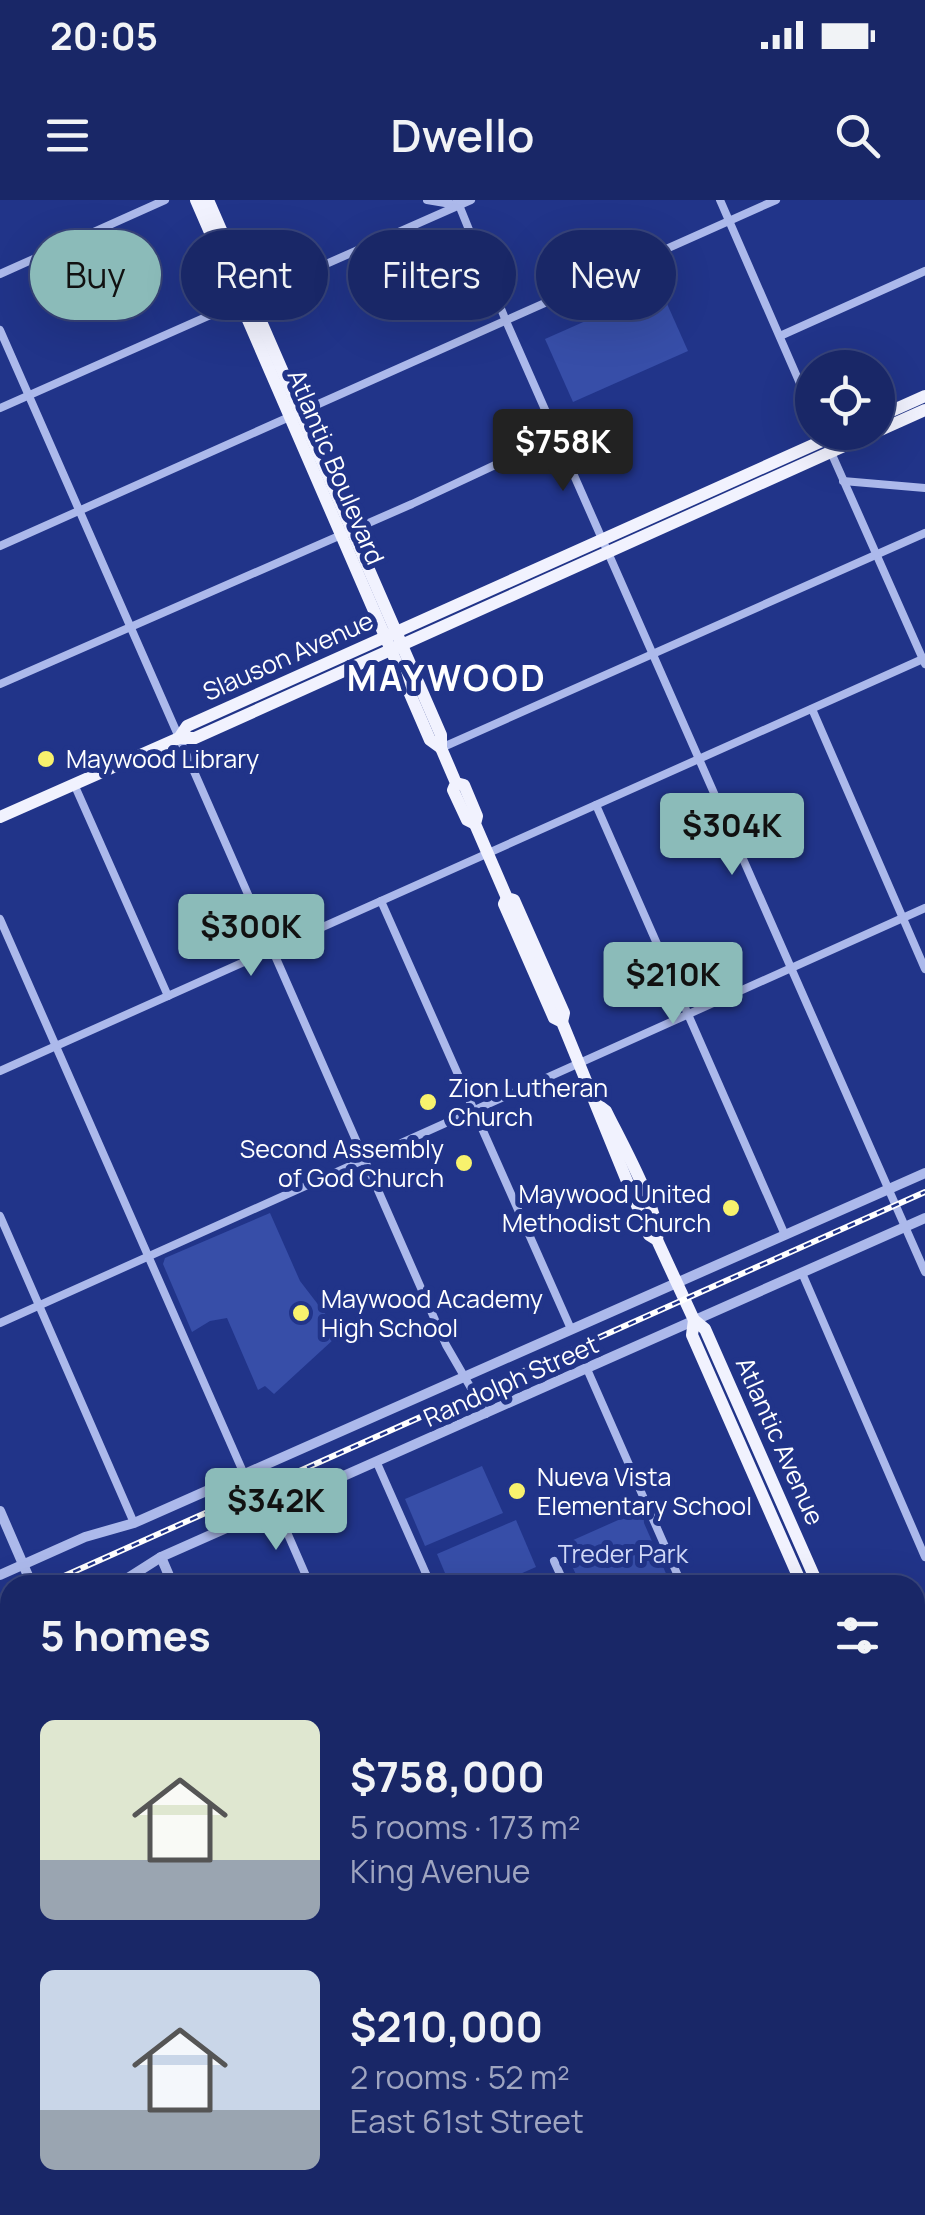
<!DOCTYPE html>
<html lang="en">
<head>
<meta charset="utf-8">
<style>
  :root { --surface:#192767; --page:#263370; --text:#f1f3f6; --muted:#9fa5c0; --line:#37447b; --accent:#8bbbb9 }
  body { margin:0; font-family:Manrope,sans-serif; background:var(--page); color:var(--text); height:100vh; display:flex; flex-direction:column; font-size:38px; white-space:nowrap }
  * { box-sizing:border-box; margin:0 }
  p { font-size:32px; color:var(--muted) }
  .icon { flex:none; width:55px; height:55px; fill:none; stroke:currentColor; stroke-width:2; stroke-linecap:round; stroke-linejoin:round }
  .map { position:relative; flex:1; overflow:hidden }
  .sheet { position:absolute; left:0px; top:1375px; width:925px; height:640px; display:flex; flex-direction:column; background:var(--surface); border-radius:30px 30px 0 0; box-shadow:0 10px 40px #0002,0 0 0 2px var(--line) }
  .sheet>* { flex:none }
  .guide { position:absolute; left:30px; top:30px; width:865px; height:90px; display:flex; gap:20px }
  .tools { position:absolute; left:795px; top:150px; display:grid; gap:20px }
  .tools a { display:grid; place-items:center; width:100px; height:100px; border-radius:50%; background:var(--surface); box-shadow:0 10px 40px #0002,0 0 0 2px var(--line); font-size:50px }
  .price { position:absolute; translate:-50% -85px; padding:0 22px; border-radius:10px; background:var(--accent); color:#111; font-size:32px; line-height:65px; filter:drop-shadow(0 2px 5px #0008) }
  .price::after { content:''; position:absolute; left:50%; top:60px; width:30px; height:22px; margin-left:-15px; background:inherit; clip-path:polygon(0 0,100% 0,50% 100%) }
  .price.on { background:#222; color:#fff }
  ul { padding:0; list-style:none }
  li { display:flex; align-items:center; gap:30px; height:250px; padding:0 40px }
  li span { display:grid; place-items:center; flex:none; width:280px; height:200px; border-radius:15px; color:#555 }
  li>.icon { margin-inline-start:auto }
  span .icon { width:120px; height:120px; fill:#fffc; stroke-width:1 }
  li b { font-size:42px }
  h2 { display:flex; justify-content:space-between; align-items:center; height:120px; padding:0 40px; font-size:42px }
  .tag { padding:0 35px; border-radius:45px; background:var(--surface); box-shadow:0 10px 40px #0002,0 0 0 2px var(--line); font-size:35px; line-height:90px }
  .tag.on { background:var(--accent); color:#111 }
  .status { display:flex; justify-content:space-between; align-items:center; height:70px; padding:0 50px; background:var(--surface); direction:ltr }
  .status svg { height:28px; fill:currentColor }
  header { display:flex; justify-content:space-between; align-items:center; height:130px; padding:0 40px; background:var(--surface); font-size:45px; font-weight:600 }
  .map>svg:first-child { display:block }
  .green { fill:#374ea8 }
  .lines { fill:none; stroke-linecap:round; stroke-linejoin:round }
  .minor { stroke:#acb9eb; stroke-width:8 }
  .tertiary { stroke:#acb9eb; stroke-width:10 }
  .secondary { stroke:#d8def8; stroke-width:11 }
  .primary { stroke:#f1f2fe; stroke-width:12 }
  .rail-casing { stroke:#fff; stroke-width:6 }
  .rail { stroke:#213489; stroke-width:2.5; stroke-dasharray:8; stroke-linecap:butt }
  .poi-dot { fill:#f8f26d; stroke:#213489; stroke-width:4 }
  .labels { text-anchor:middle; stroke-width:10; stroke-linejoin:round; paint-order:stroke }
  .street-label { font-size:25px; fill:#fff; stroke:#213489 }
  .poi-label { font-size:25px; fill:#fff; stroke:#213489; text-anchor:start }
  .park-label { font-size:25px; fill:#d1d9f8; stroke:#213489 }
  .district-label { font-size:35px; font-weight:bold; letter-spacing:2.5px; fill:#fff; stroke:#213489 }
</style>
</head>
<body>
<div class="status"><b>20:05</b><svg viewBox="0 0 49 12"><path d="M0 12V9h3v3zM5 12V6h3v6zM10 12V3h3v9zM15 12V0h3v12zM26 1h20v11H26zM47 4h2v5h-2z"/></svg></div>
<header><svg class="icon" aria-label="menu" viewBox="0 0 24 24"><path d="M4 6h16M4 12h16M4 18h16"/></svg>Dwello<svg class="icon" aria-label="search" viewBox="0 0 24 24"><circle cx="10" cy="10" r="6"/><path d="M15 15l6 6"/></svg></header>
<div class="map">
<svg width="925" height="2015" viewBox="0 0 925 2015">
  <rect width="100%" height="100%" fill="#213489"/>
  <g class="green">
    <path d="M660 88 688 151 573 202 545 139Z"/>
    <path d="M270 1013 300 1081 333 1124 334 1139 274 1194 265 1186 258 1190 227 1118 210 1121 192 1132 163 1064 165 1058Z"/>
    <path d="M482 1266 503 1313 425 1346 405 1299Z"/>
    <path d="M643 1309 644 1323 671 1385H581L562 1345Z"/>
    <path d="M516 1320 536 1367 495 1385H450L437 1354Z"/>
  </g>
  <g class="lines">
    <g class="minor">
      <path d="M427 0 457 5"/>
      <path d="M457 0 506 121 925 1072"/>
      <path d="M720 0 812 211"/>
      <path d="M0 74 165 0"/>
      <path d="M0 130 446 1145 486 1214"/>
      <path d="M780 136 925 71"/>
      <path d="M0 208 471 0"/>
      <path d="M822 232 925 464"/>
      <path d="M843 281 925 288"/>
      <path d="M0 346 776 0"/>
      <path d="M0 484 412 304 559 235"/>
      <path d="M812 509 925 769"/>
      <path d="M441 548 925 333"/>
      <path d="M74 584 168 796"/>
      <path d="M596 605 785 1035"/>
      <path d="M381 701 571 1129"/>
      <path d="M0 719 244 1274"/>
      <path d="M0 871 925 458"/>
      <path d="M0 1016 134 1323"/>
      <path d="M802 1073 925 1357"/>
      <path d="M0 1123 925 708"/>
      <path d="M587 1169 682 1385"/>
      <path d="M377 1263 431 1385"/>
      <path d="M276 1307 310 1385"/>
      <path d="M554 1361 565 1385"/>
      <path d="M0 1630 10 1652"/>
      <path d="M918 1991 925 2007"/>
      <path d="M101 2005 105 2015"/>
      <path d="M146 2005 150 2015"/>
      <path d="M275 2005 280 2015"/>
      <path d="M547 2005 551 2015"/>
      <path d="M673 2005 678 2015"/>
      <path d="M20 2015 42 2005"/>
    </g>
    <g class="tertiary">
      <path d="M0 1311 32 1385"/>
      <path d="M161 1357 173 1385"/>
      <path d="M0 1375 85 1337 134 1323 925 973"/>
      <path d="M117 1385 161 1357 925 1018"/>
      <path d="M0 1438 10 1433"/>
      <path d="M915 1862 925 1885"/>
      <path d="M915 1993 925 1988"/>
      <path d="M421 2005 426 2015"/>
      <path d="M864 2015 887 2005"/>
    </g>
    <g class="secondary">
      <path d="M915 1489 925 1485"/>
      <path d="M0 1890 10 1886"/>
    </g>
    <g class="primary">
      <path d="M196 0 430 540 441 548"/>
      <path d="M208 0 441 535V548L456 583 453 590 467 620 475 624"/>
      <path d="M878 217 925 196"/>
      <path d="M878 231 925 210"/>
      <path d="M179 538 187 526 842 232"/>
      <path d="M456 583 464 585 477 616 475 624 507 698 514 700 564 813 562 822"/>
      <path d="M0 617 179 538H195L875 232"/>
      <path d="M507 698 504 704 554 818 562 822 649 1035 657 1040 694 1120 705 1129 818 1385"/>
      <path d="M598 905 606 911C619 938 662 1014 657 1040"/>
      <path d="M694 1120 692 1135 802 1385"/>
      <path d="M915 1608 925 1630"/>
      <path d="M915 1640 925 1661"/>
    </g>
    <g class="rail-casing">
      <g id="rail">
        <path d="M44 1385 925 992"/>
        <path d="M0 1405 10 1400"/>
      </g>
    </g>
    <use href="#rail" class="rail"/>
  </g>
  <g class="poi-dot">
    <circle cx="46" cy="559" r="10"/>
    <circle cx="428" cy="902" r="10"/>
    <circle cx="464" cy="963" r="10"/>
    <circle cx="731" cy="1008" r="10"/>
    <circle cx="301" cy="1113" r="10"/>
    <circle cx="517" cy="1291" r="10"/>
  </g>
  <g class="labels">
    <g class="street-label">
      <text transform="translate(336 267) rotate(67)" y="9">Atlantic Boulevard</text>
      <text transform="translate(288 456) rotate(-24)" y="9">Slauson Avenue</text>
      <text transform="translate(511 1181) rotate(-24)" y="9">Randolph Street</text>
      <text transform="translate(780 1241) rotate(66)" y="9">Atlantic Avenue</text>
    </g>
    <g class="poi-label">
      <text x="66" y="568">Maywood Library</text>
      <text x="448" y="897">Zion Lutheran<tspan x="448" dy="29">Church</tspan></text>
      <text x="444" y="958" text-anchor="end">Second Assembly<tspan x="444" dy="29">of God Church</tspan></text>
      <text x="711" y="1003" text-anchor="end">Maywood United<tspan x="711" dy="29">Methodist Church</tspan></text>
      <text x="321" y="1108">Maywood Academy<tspan x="321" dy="29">High School</tspan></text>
      <text x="537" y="1286">Nueva Vista<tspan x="537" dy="29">Elementary School</tspan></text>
    </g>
    <g class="park-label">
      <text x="623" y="1363">Treder Park</text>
    </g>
    <g class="district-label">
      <text x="447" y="491">MAYWOOD</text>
    </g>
  </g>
</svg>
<div class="tools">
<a><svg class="icon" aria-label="locate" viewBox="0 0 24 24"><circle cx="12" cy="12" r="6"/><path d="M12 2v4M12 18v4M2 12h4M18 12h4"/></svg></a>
</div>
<b class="price on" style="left:563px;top:294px">$758K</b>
<b class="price" style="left:732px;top:678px">$304K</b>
<b class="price" style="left:251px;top:779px">$300K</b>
<b class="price" style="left:673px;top:827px">$210K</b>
<b class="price" style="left:276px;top:1353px">$342K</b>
<div class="guide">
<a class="tag on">Buy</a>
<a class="tag">Rent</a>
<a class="tag">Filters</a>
<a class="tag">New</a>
</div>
<section class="sheet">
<h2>5 homes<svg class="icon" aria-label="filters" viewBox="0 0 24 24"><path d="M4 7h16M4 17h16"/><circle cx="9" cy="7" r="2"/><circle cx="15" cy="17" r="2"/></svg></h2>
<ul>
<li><span style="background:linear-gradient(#dfe7d0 70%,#9aa5b1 0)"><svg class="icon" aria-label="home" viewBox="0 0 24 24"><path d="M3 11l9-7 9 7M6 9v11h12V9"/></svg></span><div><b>$758,000</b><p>5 rooms · 173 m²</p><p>King Avenue</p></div></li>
<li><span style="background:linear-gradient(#c9d6e8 70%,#9aa5b1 0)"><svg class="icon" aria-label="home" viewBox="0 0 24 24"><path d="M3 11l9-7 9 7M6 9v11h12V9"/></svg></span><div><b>$210,000</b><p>2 rooms · 52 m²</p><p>East 61st Street</p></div></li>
</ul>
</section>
</div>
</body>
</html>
